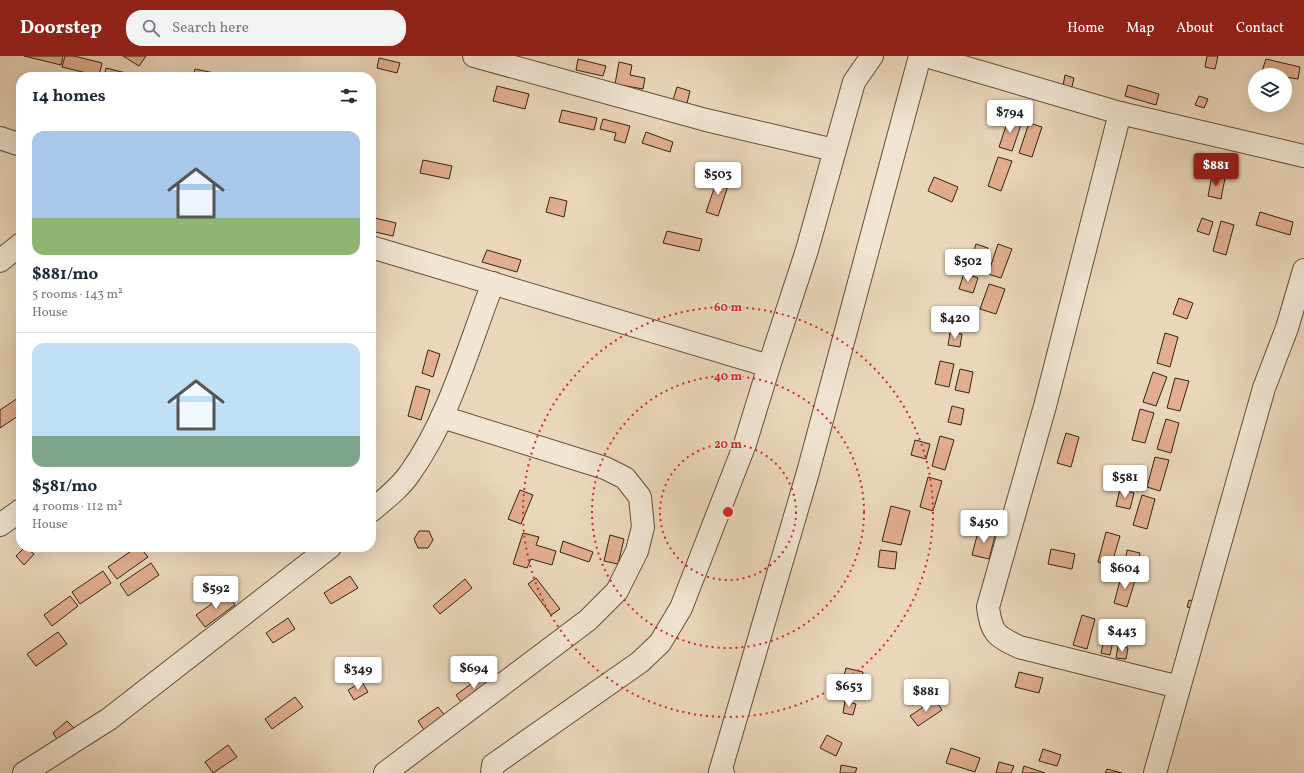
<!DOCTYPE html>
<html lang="en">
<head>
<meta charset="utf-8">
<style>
  :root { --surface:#fff; --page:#f2f2f3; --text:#1f2937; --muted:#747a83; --line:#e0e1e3; --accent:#8f2418 }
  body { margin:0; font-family:Vollkorn,serif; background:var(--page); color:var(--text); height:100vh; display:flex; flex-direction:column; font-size:15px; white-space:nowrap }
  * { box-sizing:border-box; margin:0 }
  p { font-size:13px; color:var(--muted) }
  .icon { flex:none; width:22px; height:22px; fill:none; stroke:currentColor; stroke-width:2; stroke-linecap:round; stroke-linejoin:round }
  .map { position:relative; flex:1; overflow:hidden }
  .side { position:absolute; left:16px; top:16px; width:360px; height:480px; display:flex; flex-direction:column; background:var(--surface); border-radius:16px; box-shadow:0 4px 16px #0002 }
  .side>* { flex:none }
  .tools { position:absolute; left:1248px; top:12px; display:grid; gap:8px }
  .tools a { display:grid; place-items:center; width:44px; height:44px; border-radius:50%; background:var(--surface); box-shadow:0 4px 16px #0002; font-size:20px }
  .price { position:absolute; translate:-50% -34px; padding:0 9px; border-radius:4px; background:#fff; color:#222; font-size:13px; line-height:26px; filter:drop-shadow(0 1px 2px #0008) }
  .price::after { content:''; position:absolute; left:50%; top:24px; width:12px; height:9px; margin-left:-6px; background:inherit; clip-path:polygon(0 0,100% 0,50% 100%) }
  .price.active { background:var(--accent); color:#fff }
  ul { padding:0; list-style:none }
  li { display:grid; align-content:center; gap:8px; height:212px; padding:0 16px }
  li+li { border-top:1px solid var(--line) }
  li span { display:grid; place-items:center; height:124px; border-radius:12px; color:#555 }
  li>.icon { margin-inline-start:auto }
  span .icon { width:72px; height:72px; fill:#fffc; stroke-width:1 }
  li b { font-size:17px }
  h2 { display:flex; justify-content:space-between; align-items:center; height:48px; padding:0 16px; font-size:17px }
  header { display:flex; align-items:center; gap:24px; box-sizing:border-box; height:56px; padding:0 20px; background:var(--accent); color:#fff }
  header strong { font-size:19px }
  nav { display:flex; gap:22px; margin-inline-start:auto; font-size:14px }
  .search { width:280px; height:36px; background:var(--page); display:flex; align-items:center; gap:10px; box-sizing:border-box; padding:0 14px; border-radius:16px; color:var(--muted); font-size:15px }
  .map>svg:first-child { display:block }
  .building { fill:#e2ae91; stroke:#35240c }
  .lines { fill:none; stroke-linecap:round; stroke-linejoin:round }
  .street-casing { stroke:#625138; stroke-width:24 }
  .street { stroke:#f1e5d3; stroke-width:22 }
  .ring { fill:none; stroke:#d62828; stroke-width:2; stroke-dasharray:2 4 }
  .centre { fill:#d62828; stroke:#f1e5d3; stroke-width:2 }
  .ring-label { font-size:12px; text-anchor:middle; font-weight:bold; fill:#d62828; stroke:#f1e5d3; stroke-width:3; stroke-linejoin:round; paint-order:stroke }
</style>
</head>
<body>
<header>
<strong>Doorstep</strong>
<div class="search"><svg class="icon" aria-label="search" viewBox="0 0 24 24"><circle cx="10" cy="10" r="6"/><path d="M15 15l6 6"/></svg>Search here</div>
<nav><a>Home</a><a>Map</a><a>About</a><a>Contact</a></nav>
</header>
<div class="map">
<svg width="1304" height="717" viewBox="0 0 1304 717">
  <rect width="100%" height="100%" fill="#ead7bb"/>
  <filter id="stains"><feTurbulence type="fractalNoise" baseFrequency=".005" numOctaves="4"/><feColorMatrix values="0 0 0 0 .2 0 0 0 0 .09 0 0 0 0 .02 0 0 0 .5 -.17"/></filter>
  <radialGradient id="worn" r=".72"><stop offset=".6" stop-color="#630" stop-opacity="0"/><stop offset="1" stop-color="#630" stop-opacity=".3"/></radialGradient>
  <g class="building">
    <path d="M24 0H63L61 9Z"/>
    <path d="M65 0H74L102 7 99 20 62 11Z"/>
    <path d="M123 0H146L139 10Z"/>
    <path d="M1207 0H1218L1215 13 1205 11Z"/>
    <path d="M379 2 400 7 397 17 377 12Z"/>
    <path d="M578 3 606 10 603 20 576 14Z"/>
    <path d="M1266 3 1300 11 1298 23 1285 21V19L1262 15Z"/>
    <path d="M619 6 632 9 630 19 645 22 643 33 615 28Z"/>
    <path d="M106 12 142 21H104Z"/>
    <path d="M195 13 224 19 223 21H193Z"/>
    <path d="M1065 19 1074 22 1072 31 1063 30Z"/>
    <path d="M1128 29 1159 38 1156 49 1125 40Z"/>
    <path d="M497 30 529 38 525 53 493 45Z"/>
    <path d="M677 31 690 35 687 47 673 44Z"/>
    <path d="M1199 40 1208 43 1204 52 1195 49Z"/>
    <path d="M562 54 597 62 594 74 559 66Z"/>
    <path d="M1009 61 1022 66 1012 95 999 91Z"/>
    <path d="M603 63 630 70 625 87 614 84 616 77 600 73Z"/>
    <path d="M1029 67 1042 71 1032 101 1019 97Z"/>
    <path d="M646 76 673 86 670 96 642 87Z"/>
    <path d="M998 101 1012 105 1001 135 988 130Z"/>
    <path d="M423 104 452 110 449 123 420 117Z"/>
    <path d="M1212 119 1225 122 1221 143 1208 140Z"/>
    <path d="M718 121 730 124 718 160 706 156Z"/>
    <path d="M934 121 958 131 952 146 928 135Z"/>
    <path d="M550 141 567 145 564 161 546 156Z"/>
    <path d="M1260 156 1293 166 1290 179 1256 169Z"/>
    <path d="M371 161 396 167 393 180 371 175Z"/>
    <path d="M1202 162 1213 166 1209 179 1197 175Z"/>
    <path d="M1221 165 1234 169 1226 199 1213 195Z"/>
    <path d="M667 175 702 183 699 195 663 187Z"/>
    <path d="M976 188 988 192 984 205 972 201Z"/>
    <path d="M998 188 1012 193 1001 222 988 218Z"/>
    <path d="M487 194 521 204 517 216 482 206Z"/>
    <path d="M964 217 978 222 973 237 959 233Z"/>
    <path d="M989 228 1005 233 996 258 980 253Z"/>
    <path d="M1179 242 1193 247 1187 263 1173 258Z"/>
    <path d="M950 277 962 278 960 291 948 289Z"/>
    <path d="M1165 277 1178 281 1170 311 1157 307Z"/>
    <path d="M428 294 440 298 433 321 422 317Z"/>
    <path d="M940 305 954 308 949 331 935 328Z"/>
    <path d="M960 313 973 316 969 337 955 334Z"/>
    <path d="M1153 316 1167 321 1156 350 1143 346Z"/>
    <path d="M1175 322 1189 325 1180 355 1167 352Z"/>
    <path d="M416 330 430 334 421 364 408 360Z"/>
    <path d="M21 340V358L0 372V354Z"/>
    <path d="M952 350 964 353 961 369 948 366Z"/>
    <path d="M1140 353 1154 357 1145 387 1132 384Z"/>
    <path d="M1166 363 1179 367 1171 397 1157 393Z"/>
    <path d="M1066 377 1079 381 1071 411 1057 407Z"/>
    <path d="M940 380 954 384 945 414 932 410Z"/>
    <path d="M915 384 930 388 926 403 911 399Z"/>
    <path d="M1155 401 1169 404 1160 435 1147 431Z"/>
    <path d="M928 421 942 425 933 455 920 451Z"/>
    <path d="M1120 433 1134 437 1130 453 1116 450Z"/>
    <path d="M520 434 533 439 521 468 508 463Z"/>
    <path d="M1142 439 1155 443 1147 473 1133 469Z"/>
    <path d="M891 450 910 455 901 489 882 485Z"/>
    <path d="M979 472 996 476 989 503 972 499Z"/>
    <path d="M419 475H429L433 484 428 492H418L414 483Z"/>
    <path d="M1106 476 1120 480 1111 510 1098 506Z"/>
    <path d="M523 477 539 481 536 489 556 495 552 509 531 503 527 512 513 508Z"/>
    <path d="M610 479 624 483 618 508 604 505Z"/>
    <path d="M563 485 593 496 589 506 560 496Z"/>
    <path d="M25 491 34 498 24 509 16 500Z"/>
    <path d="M137 491H140L148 501 117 523 108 511Z"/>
    <path d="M1051 493 1075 498 1072 513 1048 508Z"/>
    <path d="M880 494 897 496 895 513 878 511Z"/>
    <path d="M1127 494 1140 497 1137 515 1124 513Z"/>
    <path d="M151 507 159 519 128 540 120 528Z"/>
    <path d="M103 515 111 527 80 548 72 536Z"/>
    <path d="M1122 517 1136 521 1127 551 1114 547Z"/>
    <path d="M350 520 358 532 331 548 324 537Z"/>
    <path d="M536 522 560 553 551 559 528 528Z"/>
    <path d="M465 523 472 532 440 558 433 550Z"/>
    <path d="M227 537 235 549 205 571 196 559Z"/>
    <path d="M70 540 78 550 52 570 44 559Z"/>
    <path d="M1189 544 1199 546 1197 553 1187 551Z"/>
    <path d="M1082 559 1095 563 1087 593 1073 589Z"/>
    <path d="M288 562 295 573 273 587 266 577Z"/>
    <path d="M58 576 67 588 36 610 27 598Z"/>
    <path d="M1104 583 1113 585 1110 599 1101 597Z"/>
    <path d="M1118 590 1128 592 1126 603 1116 602Z"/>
    <path d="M846 612 863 616 860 632 842 628Z"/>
    <path d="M1019 616 1043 622 1039 637 1015 631Z"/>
    <path d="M483 619 491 630 464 650 456 639Z"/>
    <path d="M362 626 368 636 354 644 348 634Z"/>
    <path d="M295 641 303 651 272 673 265 663Z"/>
    <path d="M935 643 942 654 918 670 910 660Z"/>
    <path d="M845 645 856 648 853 659 843 657Z"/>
    <path d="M438 651 447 662 426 677 418 665Z"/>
    <path d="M67 665 75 673 59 686 53 677Z"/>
    <path d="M827 679 842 687 836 700 820 692Z"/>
    <path d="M228 689 237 701 213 717 205 706Z"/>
    <path d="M951 692 980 702 975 716 946 707Z"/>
    <path d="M1043 693 1061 699 1057 710 1039 705Z"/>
    <path d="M999 706 1014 710 1011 717H996Z"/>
    <path d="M841 709 857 712 855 717H840Z"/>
    <path d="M1024 710 1045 717H1022Z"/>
    <path d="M1107 713 1122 717H1105Z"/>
  </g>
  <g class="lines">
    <g class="street-casing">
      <g id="street">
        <path d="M474 0 706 64 834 94"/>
        <path d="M926 0 1120 57 1304 100"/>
        <path d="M1120 57 1045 350 988 551C991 577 996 580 1019 591L1179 631"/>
        <path d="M0 82 21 89"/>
        <path d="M371 191 769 310"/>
        <path d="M0 205 21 188"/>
        <path d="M371 455C385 443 400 432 410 417 449 363 469 289 493 227"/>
        <path d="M0 469 21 454"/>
        <path d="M24 717 109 663 330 491"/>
        <path d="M385 717 588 564 617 535 637 495 643 471 640 441 625 422 605 412 442 361"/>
        <path d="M492 717 493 709 640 606 660 587 681 552 745 388 769 310 807 194 854 26 872 0"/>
        <path d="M723 717 720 716 808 416 920 0"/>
        <path d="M1155 717 1264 332 1287 272 1304 214"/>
      </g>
    </g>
    <use href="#street" class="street"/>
  </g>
  <g class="ring">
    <circle cx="728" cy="456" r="68"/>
    <circle cx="728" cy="456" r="136"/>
    <circle cx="728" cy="456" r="205"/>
  </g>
  <circle cx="728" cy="456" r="6" class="centre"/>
  <g class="ring-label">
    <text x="728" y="255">60 m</text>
    <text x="728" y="324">40 m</text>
    <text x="728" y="392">20 m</text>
  </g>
  <rect width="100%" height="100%" filter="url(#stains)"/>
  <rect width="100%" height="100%" fill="url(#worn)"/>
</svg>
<div class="tools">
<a><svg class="icon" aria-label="layers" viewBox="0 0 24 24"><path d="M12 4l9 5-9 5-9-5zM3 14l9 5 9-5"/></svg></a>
</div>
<b class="price" style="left:1010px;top:78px">$794</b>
<b class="price active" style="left:1216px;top:131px">$881</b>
<b class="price" style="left:718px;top:140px">$503</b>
<b class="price" style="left:968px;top:227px">$502</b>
<b class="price" style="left:955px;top:284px">$420</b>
<b class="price" style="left:1125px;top:443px">$581</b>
<b class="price" style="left:984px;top:488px">$450</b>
<b class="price" style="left:1125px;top:534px">$604</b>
<b class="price" style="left:216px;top:554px">$592</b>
<b class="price" style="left:1122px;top:597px">$443</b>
<b class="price" style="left:474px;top:634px">$694</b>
<b class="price" style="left:358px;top:635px">$349</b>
<b class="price" style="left:849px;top:652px">$653</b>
<b class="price" style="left:926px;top:657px">$881</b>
<section class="side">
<h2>14 homes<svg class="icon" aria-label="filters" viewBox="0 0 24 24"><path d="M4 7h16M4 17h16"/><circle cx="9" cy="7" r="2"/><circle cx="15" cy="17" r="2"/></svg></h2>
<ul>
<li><span style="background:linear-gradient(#a9c7e8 70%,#8fb573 0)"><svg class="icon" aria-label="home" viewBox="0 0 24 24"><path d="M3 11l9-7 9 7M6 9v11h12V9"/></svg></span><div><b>$881/mo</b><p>5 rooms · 143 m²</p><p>House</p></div></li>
<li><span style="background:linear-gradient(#bfe0f5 75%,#7fa58c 0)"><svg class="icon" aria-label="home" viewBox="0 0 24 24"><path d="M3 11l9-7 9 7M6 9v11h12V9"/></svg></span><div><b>$581/mo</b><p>4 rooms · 112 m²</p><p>House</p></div></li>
</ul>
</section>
</div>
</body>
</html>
